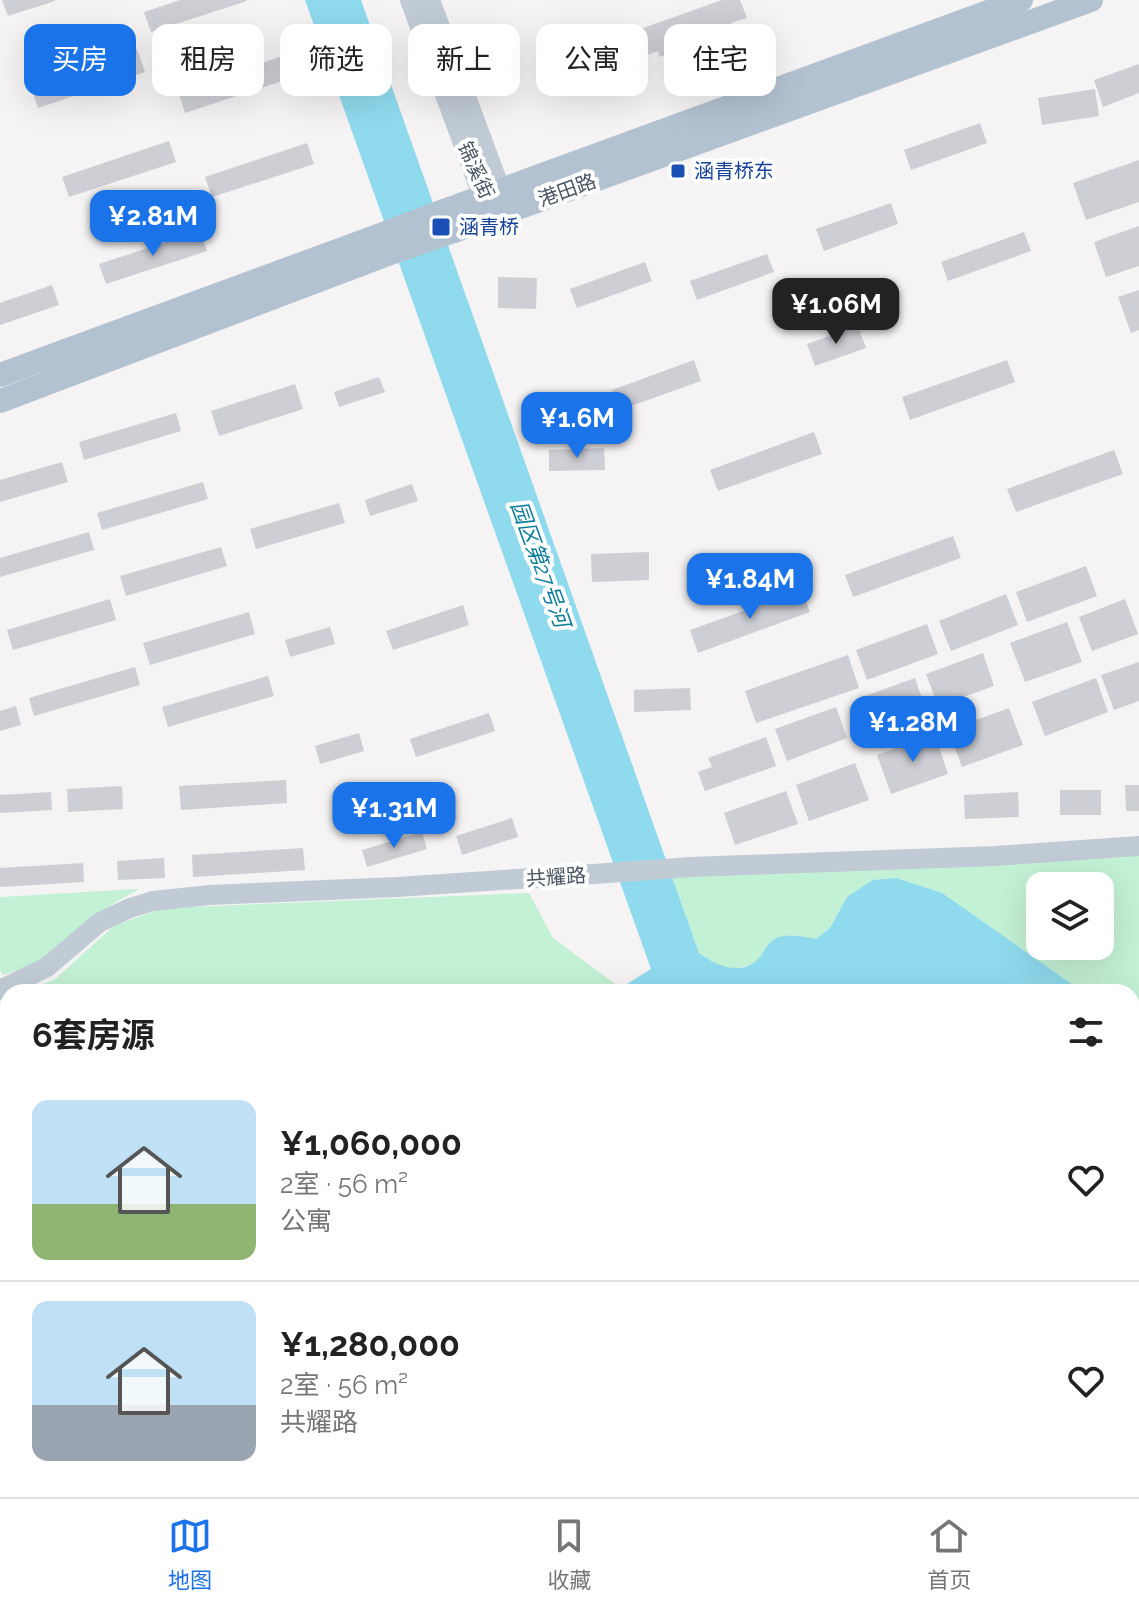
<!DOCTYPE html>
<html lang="zh">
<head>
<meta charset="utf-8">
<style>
  :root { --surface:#fff; --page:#f2f2f2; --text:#222; --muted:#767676; --line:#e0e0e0; --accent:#1a73e8 }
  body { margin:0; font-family:Raleway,"Noto Sans SC",sans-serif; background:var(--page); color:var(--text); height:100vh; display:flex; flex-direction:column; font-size:30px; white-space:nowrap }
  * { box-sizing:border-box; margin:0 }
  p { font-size:26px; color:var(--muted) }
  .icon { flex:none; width:44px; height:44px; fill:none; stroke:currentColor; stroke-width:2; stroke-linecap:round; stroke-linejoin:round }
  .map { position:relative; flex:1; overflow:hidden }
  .sheet { position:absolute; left:0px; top:984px; width:1140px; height:514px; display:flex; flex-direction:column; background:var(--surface); border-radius:24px 24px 0 0; box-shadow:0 8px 32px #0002 }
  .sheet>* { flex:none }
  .hud { position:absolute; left:24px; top:24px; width:1092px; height:72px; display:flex; gap:16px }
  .tools { position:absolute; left:1026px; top:872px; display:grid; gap:16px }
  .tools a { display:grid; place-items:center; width:88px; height:88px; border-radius:16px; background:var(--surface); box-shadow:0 8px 32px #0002; font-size:40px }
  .price { position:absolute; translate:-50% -68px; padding:0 18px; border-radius:16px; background:var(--accent); color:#fff; font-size:26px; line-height:52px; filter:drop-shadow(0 2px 4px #0008) }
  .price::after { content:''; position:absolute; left:50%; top:48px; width:24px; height:18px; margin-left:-12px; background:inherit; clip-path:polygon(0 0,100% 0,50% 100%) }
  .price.on { background:#222; color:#fff }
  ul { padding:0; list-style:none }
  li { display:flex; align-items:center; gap:24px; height:200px; padding:0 32px }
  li+li { border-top:2px solid var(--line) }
  li span { display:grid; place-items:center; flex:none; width:224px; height:160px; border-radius:16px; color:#555 }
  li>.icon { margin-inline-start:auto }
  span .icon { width:96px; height:96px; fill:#fffc; stroke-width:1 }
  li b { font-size:34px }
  h2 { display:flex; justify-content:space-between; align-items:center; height:96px; padding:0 32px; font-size:34px }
  .pill { padding:0 28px; border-radius:16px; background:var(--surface); box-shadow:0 8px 32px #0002; font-size:28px; line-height:72px }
  .pill.on { background:var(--accent); color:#fff }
  .tab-bar { display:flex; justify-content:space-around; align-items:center; height:112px; border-top:2px solid var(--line); background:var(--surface); font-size:22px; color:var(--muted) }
  .tab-bar a { display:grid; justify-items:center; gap:4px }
  .tab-bar .on { color:var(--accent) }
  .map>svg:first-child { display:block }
  .green { fill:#c3f1d5; fill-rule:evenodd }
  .water { fill:#90daee }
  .building { fill:#cdcfd5 }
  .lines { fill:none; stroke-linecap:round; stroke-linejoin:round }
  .path { stroke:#7ad0a6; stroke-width:2; stroke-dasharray:6 4; stroke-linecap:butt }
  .secondary { stroke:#c1cbd6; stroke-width:20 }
  .primary { stroke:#b3c2d1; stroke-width:24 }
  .secondary-bridge { stroke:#c1cbd6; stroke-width:20 }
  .primary-bridge { stroke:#b3c2d1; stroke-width:24 }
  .transit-dot { fill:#1a4fb4; stroke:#fff; stroke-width:3 }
  .labels { text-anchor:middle; stroke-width:8; stroke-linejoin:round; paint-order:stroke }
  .street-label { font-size:20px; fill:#4a5661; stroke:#fff }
  .transit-label { font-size:20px; fill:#164399; stroke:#fff; text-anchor:start }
  .water-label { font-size:22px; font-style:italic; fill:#0c7c9b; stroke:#fff }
</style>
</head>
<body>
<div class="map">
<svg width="1139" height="1497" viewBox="0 0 1139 1497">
  <rect width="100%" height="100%" fill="#f5f3f3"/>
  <g class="green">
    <path d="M1139 845V1015L1132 1013V992H1083L847 897 830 928 816 939 791 935 774 940 755 963 735 969 713 964 699 953 671 874ZM1040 886H1100V946H1040Z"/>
    <path d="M139 889 111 905 38 963 3 975 0 970V897Z"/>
    <path d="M529 893 553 938 622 989 614 992H27L55 979 114 926 163 908Z"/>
    <path d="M0 1267H8V1490H333L339 1497H142L139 1491 0 1497Z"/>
    <path d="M1139 1323V1497H790V1490H1132V1326Z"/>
    <path d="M448 1490H562L564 1497H454Z"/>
  </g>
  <g class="water">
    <path d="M305 0H361L699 953C715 965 739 976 757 960 763 955 766 945 773 940 785 932 803 937 816 939L830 928 847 897 873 880 896 878 942 893 1083 992H614L651 969Z"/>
    <path d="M1132 1013 1139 1015V1323L1132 1326Z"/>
    <path d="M8 1024V1267L0 1268V1026Z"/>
  </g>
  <g class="building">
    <path d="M2 0H55V1L8 16Z"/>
    <path d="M180 0H246L247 1 151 32 144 12Z"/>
    <path d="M722 0H740L747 18 731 23 734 30 716 36 714 30 672 45 674 52 660 57 658 51 644 56 635 31Z"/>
    <path d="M137 49 145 72 38 108 30 84Z"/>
    <path d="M283 56 291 78 185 113 178 91Z"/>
    <path d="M1139 64V93L1103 107 1094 80Z"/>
    <path d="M1095 89 1099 116 1042 125 1038 98Z"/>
    <path d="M980 123 987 143 911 170 904 150Z"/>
    <path d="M169 141 176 162 69 197 62 177Z"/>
    <path d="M307 143 314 164 212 197 205 177Z"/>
    <path d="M1139 160V202L1086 220 1073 183Z"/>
    <path d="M891 203 898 224 824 251 816 229Z"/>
    <path d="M1139 226V266L1106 277 1094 242Z"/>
    <path d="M200 231 207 251 106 284 99 264Z"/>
    <path d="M1024 232 1031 251 948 281 941 262Z"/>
    <path d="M767 254 774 272 697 300 690 281Z"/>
    <path d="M645 262 652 281 577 308 570 289Z"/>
    <path d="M498 277 537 278 536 309 498 308Z"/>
    <path d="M52 285 59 305 0 325V303Z"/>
    <path d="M1139 290V330L1131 333 1118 297Z"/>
    <path d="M858 326 866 348 815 366 807 344Z"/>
    <path d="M694 360 701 381 620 410 612 390Z"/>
    <path d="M1007 360 1015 382 910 420 902 397Z"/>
    <path d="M379 377 385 392 339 407 334 392Z"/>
    <path d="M295 384 303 409 219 436 211 411Z"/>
    <path d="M176 413 181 431 84 460 79 442Z"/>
    <path d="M814 432 822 454 718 491 710 470Z"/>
    <path d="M604 448 605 470 549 471V450Z"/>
    <path d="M1114 450 1123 474 1016 512 1007 489Z"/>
    <path d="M62 462 68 482 0 502V480Z"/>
    <path d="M203 482 208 499 102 530 97 513Z"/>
    <path d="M412 484 418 501 370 516 365 500Z"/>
    <path d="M339 503 345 523 256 549 250 529Z"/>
    <path d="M89 532 94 550 0 577V558Z"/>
    <path d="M953 536 961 558 853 597 845 575Z"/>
    <path d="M221 547 227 566 126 596 120 576Z"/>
    <path d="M649 552V580L592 582 591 554Z"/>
    <path d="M1086 566 1097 596 1027 622 1016 592Z"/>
    <path d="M802 590 810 612 698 653 690 630Z"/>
    <path d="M1006 594 1018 625 951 651 939 621Z"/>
    <path d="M110 599 116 620 13 650 7 630Z"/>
    <path d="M1125 599 1138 634 1092 651 1079 617Z"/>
    <path d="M463 605 469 625 393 650 386 631Z"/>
    <path d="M249 612 255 634 150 665 143 643Z"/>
    <path d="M1067 622 1082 662 1025 682 1010 643Z"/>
    <path d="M927 624 938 654 867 680 856 650Z"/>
    <path d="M330 627 335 644 290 657 285 640Z"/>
    <path d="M983 653 994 686 938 706 926 674Z"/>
    <path d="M848 655 859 688 756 723 745 691Z"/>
    <path d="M1139 662V701L1114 710 1101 675Z"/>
    <path d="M135 667 140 685 34 716 29 698Z"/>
    <path d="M268 676 274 696 168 727 162 707Z"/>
    <path d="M915 678 926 710 868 731 857 699Z"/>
    <path d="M1096 678 1108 712 1045 736 1032 702Z"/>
    <path d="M690 688 691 710 634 712V690Z"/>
    <path d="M16 706 21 725 0 731V711Z"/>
    <path d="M836 707 847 738 787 761 775 729Z"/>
    <path d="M1009 708 1023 745 962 767 948 730Z"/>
    <path d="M489 713 495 731 416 757 410 739Z"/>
    <path d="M359 733 364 751 320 764 315 746Z"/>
    <path d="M935 734 948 774 891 794 877 755Z"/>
    <path d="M766 737 776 766 705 791 698 772 712 767 708 758Z"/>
    <path d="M855 763 869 800 809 821 796 785Z"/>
    <path d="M286 780 287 803 181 810 179 786Z"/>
    <path d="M1125 785H1139V811H1126Z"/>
    <path d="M122 786 123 809 68 812 67 789Z"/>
    <rect x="1060" y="790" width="41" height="25"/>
    <path d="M786 791 798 824 735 845 724 813Z"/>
    <path d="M51 792 52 810 0 813V795Z"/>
    <path d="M1018 792 1019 817 965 819 964 795Z"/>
    <path d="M512 818 518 837 462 855 456 836Z"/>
    <path d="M422 832 427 849 367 867 362 850Z"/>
    <path d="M303 848 305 870 193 877 192 855Z"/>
    <path d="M164 858 165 878 118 880 117 861Z"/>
    <path d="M83 863 84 882 0 887V868Z"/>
    <path d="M671 1490H709L710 1497H673Z"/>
  </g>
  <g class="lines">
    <g class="path">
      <path d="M1132 1437H1139"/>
      <path d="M348 1490 354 1497"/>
      <path d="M436 1490 442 1497"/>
      <path d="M994 1497 1000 1490"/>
    </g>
    <g class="secondary">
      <path d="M410 0 483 197 494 209"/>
      <path d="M430 0 501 191 500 203"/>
      <path d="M691 867 995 856 1139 846"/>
      <path d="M0 990 47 967 100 922 130 908 153 901 210 895 397 887 608 873"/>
    </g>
    <g class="primary">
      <path d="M444 211 1021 0"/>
      <path d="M454 231 1091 0"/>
      <path d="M0 375 386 233"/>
      <path d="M0 401 393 252"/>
      <path d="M0 1030 8 1043"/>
      <path d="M0 1078 8 1088"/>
      <path d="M375 1490 381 1497"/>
      <path d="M412 1490 418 1497"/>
    </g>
    <path class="secondary-bridge" d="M608 873 691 867"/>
    <g class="primary-bridge">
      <path d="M386 233 444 211"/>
      <path d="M393 252 454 231"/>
    </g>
  </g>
  <g class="transit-dot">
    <rect x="670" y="163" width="16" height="16" rx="4"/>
    <rect x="431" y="217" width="20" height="20" rx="4"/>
  </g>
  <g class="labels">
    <g class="street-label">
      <text transform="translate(476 170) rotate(66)" y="7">锦溪街</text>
      <text transform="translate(567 190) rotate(-20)" y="7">港田路</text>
      <text transform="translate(556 877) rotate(-4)" y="7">共耀路</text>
    </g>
    <g class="transit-label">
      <text x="694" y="178">涵青桥东</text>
      <text x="459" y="234">涵青桥</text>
    </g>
    <g class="water-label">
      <text transform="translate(541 564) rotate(70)" y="8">园区第27号河</text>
    </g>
  </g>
</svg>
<div class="tools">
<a><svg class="icon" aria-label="layers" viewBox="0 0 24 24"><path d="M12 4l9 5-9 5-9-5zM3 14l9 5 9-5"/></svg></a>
</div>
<b class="price" style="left:153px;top:258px">¥2.81M</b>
<b class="price on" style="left:836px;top:346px">¥1.06M</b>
<b class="price" style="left:577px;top:460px">¥1.6M</b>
<b class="price" style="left:750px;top:621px">¥1.84M</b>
<b class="price" style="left:913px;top:764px">¥1.28M</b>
<b class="price" style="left:394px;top:850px">¥1.31M</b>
<div class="hud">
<a class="pill on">买房</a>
<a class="pill">租房</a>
<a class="pill">筛选</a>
<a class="pill">新上</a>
<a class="pill">公寓</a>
<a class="pill">住宅</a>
</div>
<section class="sheet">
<h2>6套房源<svg class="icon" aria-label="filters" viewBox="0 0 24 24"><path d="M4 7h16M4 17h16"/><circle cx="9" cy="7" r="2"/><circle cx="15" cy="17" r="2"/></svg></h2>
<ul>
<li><span style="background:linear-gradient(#bfe0f5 65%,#8fb573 0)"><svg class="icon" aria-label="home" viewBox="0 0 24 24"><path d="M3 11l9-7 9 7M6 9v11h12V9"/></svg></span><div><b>¥1,060,000</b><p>2室 · 56 m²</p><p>公寓</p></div><svg class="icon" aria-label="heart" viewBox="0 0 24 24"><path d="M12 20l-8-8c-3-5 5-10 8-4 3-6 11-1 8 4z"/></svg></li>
<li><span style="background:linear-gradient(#bfe0f5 65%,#9aa5b1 0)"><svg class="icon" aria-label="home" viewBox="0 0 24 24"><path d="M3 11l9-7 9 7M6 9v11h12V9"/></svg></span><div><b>¥1,280,000</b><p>2室 · 56 m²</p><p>共耀路</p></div><svg class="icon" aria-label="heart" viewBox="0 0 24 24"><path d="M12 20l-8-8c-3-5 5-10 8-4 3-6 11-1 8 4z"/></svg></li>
</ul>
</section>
</div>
<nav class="tab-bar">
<a class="on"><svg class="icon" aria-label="map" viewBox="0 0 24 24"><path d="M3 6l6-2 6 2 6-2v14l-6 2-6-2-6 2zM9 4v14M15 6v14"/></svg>地图</a>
<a><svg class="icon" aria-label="saved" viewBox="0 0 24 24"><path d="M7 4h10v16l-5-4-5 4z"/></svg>收藏</a>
<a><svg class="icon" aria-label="home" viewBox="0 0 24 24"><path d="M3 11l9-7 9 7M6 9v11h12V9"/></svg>首页</a>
</nav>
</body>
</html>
